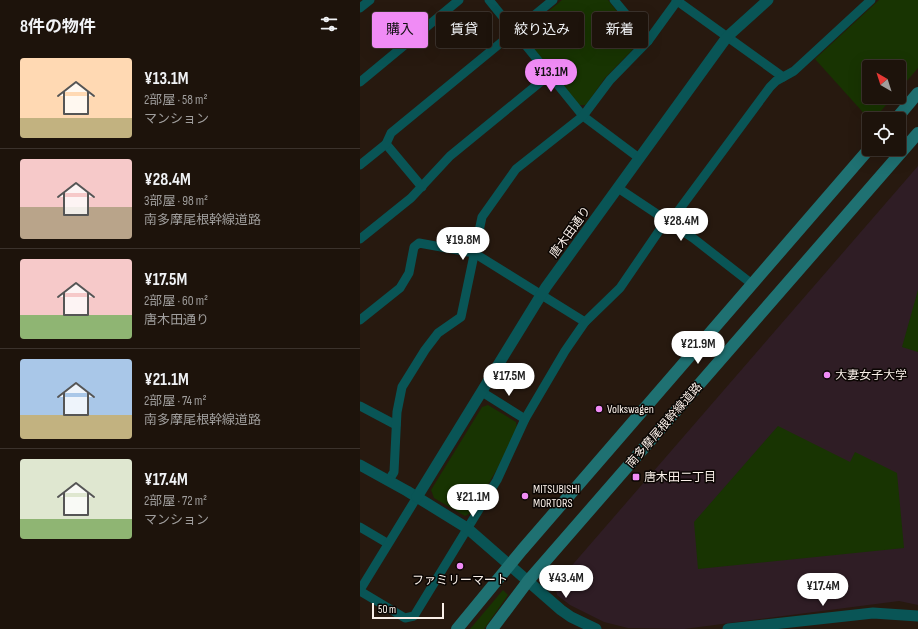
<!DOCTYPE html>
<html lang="ja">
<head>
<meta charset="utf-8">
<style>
  :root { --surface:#1d130b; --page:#251c14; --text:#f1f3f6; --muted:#a09e9d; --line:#3b322c; --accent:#f08bf5 }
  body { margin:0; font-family:"Sofia Sans Condensed","Noto Sans JP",sans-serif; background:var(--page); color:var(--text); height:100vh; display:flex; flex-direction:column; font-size:15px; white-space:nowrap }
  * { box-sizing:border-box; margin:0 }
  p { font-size:13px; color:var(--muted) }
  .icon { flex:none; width:22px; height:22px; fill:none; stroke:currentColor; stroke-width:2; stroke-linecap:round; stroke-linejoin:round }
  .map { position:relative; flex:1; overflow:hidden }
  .panel { display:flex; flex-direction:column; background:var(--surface); width:360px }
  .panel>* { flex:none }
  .hud { position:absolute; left:12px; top:12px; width:380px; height:36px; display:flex; gap:8px }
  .needle { width:26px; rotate:321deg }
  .fabs { position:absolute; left:502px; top:60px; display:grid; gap:8px }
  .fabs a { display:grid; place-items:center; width:44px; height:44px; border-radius:4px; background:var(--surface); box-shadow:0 4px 16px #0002,0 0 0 1px var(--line); font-size:20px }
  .scale { position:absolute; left:12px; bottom:10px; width:72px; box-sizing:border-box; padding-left:4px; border:2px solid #faf0e9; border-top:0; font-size:11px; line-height:14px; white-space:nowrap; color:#faf0e9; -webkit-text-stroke:3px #0b0603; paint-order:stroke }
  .price { position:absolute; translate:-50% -34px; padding:0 9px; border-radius:14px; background:#fff; color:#222; font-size:13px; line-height:26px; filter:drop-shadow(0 1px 2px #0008) }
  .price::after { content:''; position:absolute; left:50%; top:24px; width:12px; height:9px; margin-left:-6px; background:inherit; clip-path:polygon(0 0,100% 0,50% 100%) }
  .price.active { background:var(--accent); color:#111 }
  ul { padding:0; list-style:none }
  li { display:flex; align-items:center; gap:12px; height:100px; padding:0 20px }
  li+li { border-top:1px solid var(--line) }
  li span { display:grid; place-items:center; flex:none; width:112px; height:80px; border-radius:4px; color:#555 }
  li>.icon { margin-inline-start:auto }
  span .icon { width:48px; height:48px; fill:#fffc; stroke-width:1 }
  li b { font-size:17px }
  h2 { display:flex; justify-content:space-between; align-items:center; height:48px; padding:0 20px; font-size:17px }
  .chip { padding:0 14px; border-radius:4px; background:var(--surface); box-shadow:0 4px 16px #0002,0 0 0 1px var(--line); font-size:14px; line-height:36px }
  .chip.active { background:var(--accent); color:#111 }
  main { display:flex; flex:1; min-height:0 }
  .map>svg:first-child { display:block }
  .education { fill:#2f1d25 }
  .green { fill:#183402 }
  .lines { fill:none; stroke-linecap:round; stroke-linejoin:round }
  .minor { stroke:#095556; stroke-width:9 }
  .tertiary { stroke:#095556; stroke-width:11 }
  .secondary { stroke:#1f7172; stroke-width:12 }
  .poi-dot { fill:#f08bf5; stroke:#0b0603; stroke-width:1.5 }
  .labels { text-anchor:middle; stroke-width:3; stroke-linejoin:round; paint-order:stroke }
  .street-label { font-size:12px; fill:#faf0e9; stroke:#0b0603 }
  .poi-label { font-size:12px; fill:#faf0e9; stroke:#0b0603; text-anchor:start }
</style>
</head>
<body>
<main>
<section class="panel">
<h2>8件の物件<svg class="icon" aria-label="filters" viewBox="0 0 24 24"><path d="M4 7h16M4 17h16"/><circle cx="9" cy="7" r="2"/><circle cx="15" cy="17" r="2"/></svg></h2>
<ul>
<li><span style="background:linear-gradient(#ffd9b3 75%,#c2b280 0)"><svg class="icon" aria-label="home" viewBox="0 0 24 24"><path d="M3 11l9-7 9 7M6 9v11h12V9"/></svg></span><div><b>¥13.1M</b><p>2部屋 · 58 m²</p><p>マンション</p></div></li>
<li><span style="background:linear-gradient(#f6c9c9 60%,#b9a48a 0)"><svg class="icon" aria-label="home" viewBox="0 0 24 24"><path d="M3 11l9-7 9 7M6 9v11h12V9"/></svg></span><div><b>¥28.4M</b><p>3部屋 · 98 m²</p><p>南多摩尾根幹線道路</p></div></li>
<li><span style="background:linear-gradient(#f6c9c9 70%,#8fb573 0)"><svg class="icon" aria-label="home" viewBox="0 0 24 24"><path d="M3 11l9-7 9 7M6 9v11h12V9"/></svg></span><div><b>¥17.5M</b><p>2部屋 · 60 m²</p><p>唐木田通り</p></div></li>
<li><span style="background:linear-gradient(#a9c7e8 70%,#c2b280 0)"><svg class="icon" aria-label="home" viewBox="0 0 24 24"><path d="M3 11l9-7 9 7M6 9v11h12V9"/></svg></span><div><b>¥21.1M</b><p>2部屋 · 74 m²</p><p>南多摩尾根幹線道路</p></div></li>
<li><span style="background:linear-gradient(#dfe7d0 75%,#8fb573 0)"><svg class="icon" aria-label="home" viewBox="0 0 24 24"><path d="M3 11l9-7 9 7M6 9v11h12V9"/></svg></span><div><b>¥17.4M</b><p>2部屋 · 72 m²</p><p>マンション</p></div></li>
</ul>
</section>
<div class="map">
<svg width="558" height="629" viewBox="0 0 558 629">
  <rect width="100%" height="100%" fill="#27190f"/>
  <path class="education" d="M558 166V605L539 601 324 629 268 628 244 622 210 605 197 595 195 585Z"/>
  <g class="green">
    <path d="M202 0H248L278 38V44L245 78 226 105H218L161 34Z"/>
    <path d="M519 0H558V68L539 90V67H509V97H533L514 119H509L455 59Z"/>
    <path d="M558 290V352L542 347Z"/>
    <path d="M128 405 156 422 157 429 136 471 111 513 105 516 74 498 71 490 122 407Z"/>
    <path d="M418 426 490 462 495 452 537 473 544 548 338 569 334 522Z"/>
    <path d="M143 590 148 595 124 629H110Z"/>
  </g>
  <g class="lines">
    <g class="minor">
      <path d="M129 0 223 116 279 158"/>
      <path d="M254 0 288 41"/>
      <path d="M316 0 423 77"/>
      <path d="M0 8 10 0"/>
      <path d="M0 82 99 0"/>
      <path d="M26 144 62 187"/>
      <path d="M0 165 26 144 31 133 193 0"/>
      <path d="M258 188 333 238 392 284"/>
      <path d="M0 239 51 198 90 156 189 75"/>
      <path d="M0 320 40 288 49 273 54 247 59 243 114 253 225 322"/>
      <path d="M122 392 165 419"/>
      <path d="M0 406 36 425"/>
      <path d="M29 480 34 472 37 412 42 387 65 350 78 333 101 317 122 217 156 169 223 116 250 80 288 41 317 1"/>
      <path d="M0 527 27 543"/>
      <path d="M0 590 57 497"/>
      <path d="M0 591 45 618 54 616 137 480 165 419 205 351 225 322 260 288 301 228 316 214 410 87 416 81 434 71 511 0"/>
    </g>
    <g class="tertiary">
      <path d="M0 465 47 491 107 528 201 610 211 617 236 629"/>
      <path d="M57 497 186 287 367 37 408 0"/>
      <path d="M368 629 513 613 558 616"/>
    </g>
    <g class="secondary">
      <path d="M536 119 558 93"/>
      <path d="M97 629 162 550 509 149"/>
      <path d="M132 629 168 581 558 133"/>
    </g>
  </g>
  <g class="poi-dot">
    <circle cx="467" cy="375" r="4"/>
    <circle cx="239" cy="409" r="4"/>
    <rect x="272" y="473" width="8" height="8" rx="2"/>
    <circle cx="165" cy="496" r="4"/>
    <circle cx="100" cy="566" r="4"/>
  </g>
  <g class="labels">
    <g class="street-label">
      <text transform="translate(210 232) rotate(-54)" y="4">唐木田通り</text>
      <text transform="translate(304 425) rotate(-49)" y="4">南多摩尾根幹線道路</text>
    </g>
    <g class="poi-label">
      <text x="475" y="379">大妻女子大学</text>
      <text x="247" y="413">Volkswagen</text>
      <text x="284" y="481">唐木田二丁目</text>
      <text x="173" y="493">MITSUBISHI<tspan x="173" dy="14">MORTORS</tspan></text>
      <text x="100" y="584" text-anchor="middle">ファミリーマート</text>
    </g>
  </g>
</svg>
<div class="fabs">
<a><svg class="needle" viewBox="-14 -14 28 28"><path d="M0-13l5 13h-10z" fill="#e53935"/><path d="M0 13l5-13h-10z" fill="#a09e9d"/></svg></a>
<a><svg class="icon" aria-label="locate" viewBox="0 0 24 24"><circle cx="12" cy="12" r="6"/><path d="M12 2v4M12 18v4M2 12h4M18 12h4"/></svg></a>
</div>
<div class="scale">50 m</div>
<b class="price active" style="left:191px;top:93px">¥13.1M</b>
<b class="price" style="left:321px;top:242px">¥28.4M</b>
<b class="price" style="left:103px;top:261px">¥19.8M</b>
<b class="price" style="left:338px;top:365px">¥21.9M</b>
<b class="price" style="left:149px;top:397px">¥17.5M</b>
<b class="price" style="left:113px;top:518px">¥21.1M</b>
<b class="price" style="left:206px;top:599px">¥43.4M</b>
<b class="price" style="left:463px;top:607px">¥17.4M</b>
<div class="hud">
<a class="chip active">購入</a>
<a class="chip">賃貸</a>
<a class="chip">絞り込み</a>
<a class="chip">新着</a>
</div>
</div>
</main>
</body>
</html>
